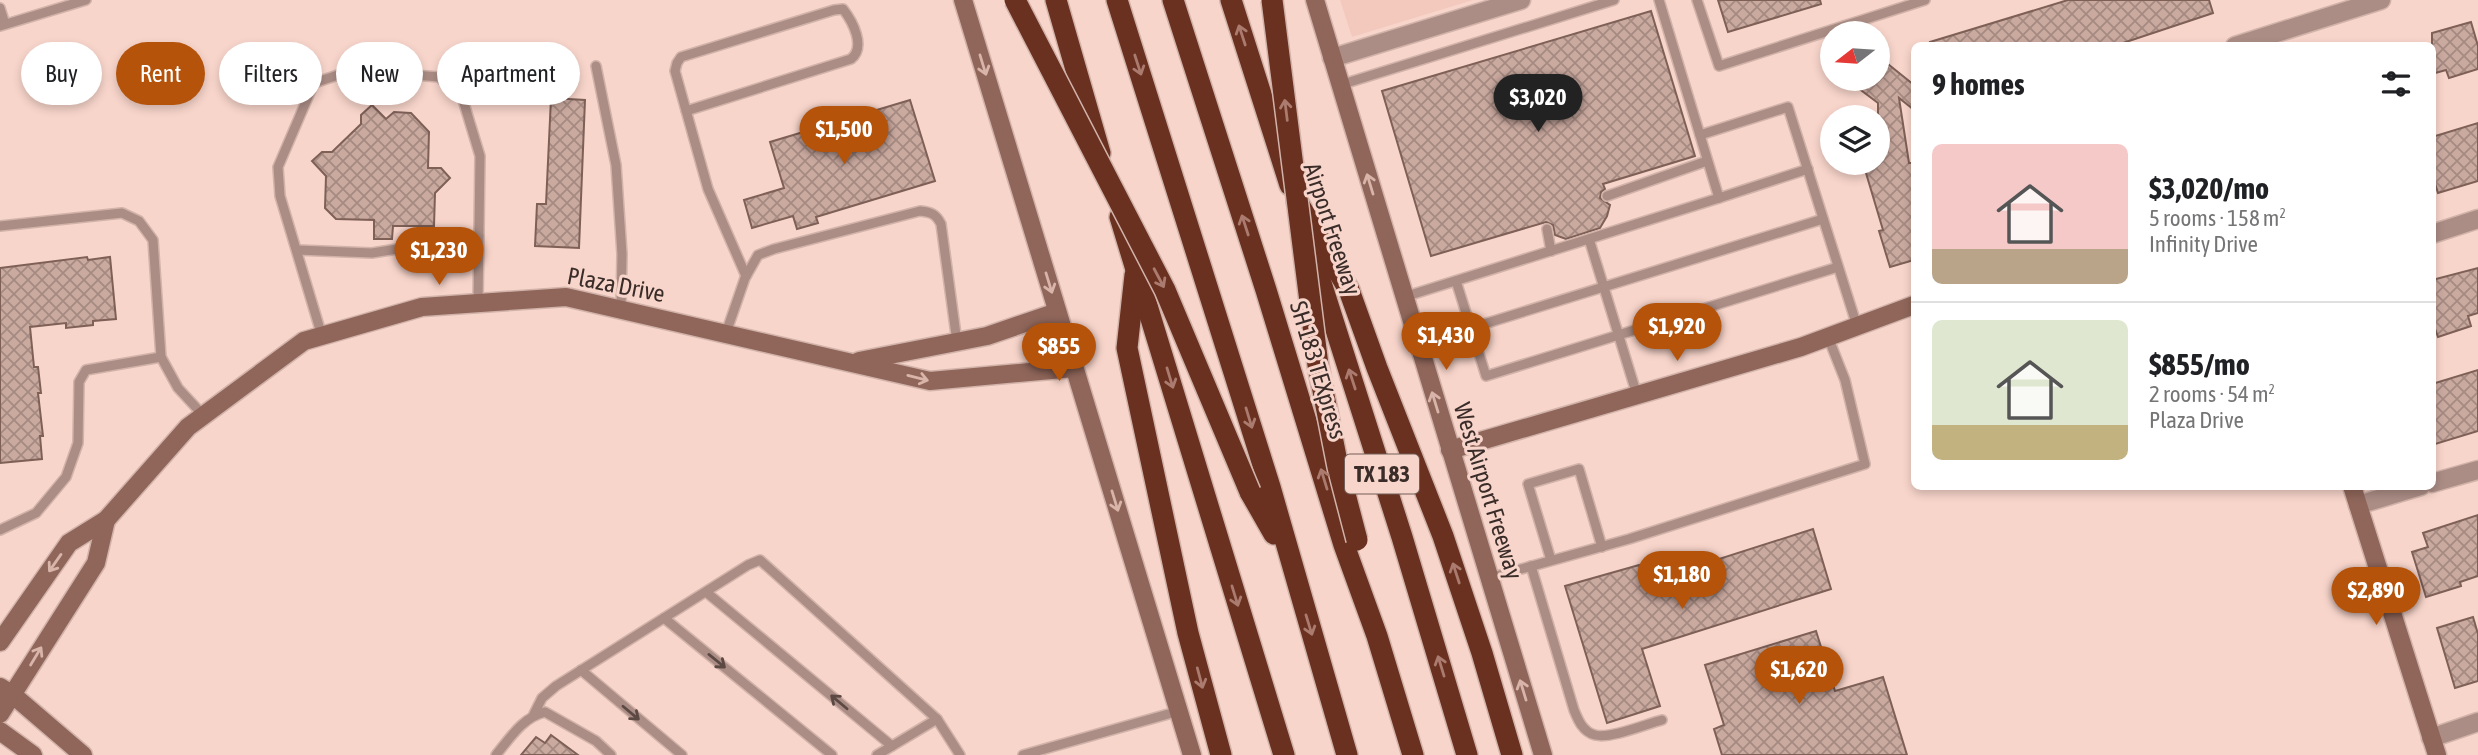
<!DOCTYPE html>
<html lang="en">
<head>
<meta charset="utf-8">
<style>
  :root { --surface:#fff; --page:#f6f6f6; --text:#202124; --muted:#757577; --line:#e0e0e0; --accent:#b45309 }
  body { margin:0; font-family:"Asap Condensed",sans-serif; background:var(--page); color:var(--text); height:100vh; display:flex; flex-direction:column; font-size:26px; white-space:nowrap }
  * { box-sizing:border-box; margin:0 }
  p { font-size:23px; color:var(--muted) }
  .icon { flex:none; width:38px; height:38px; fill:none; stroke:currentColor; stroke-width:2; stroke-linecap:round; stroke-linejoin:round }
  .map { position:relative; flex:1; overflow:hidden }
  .details { position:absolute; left:1911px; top:42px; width:525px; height:448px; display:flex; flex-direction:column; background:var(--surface); border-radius:10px; box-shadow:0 4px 10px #0003 }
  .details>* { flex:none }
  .top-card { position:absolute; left:21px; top:42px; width:665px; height:63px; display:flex; gap:14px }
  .needle { width:46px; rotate:253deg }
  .tools { position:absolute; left:1820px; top:21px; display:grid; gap:14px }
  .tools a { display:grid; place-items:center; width:70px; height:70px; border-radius:50%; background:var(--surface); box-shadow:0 4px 10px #0003; font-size:35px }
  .price { position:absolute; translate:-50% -60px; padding:0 16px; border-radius:24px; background:var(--accent); color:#fff; font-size:23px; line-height:46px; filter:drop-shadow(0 2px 4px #0008) }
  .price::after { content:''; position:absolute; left:50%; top:42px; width:21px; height:16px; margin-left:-10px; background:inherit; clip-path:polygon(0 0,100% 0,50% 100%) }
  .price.on { background:#222; color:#fff }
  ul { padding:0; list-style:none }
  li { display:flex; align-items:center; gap:21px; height:175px; padding:0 21px }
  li+li { border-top:2px solid var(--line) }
  li span { display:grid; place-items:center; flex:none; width:196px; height:140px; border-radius:10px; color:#555 }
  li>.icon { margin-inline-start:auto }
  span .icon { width:84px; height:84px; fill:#fffc; stroke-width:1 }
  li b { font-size:30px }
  h2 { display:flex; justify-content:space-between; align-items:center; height:84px; padding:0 21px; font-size:30px }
  .pill { padding:0 24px; border-radius:32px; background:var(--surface); box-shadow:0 4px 10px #0003; font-size:24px; line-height:63px }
  .pill.on { background:var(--accent); color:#fff }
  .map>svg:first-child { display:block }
  .built { fill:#f4c9bd }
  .building { fill:url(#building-cross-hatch); stroke:#7e6057; stroke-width:2 }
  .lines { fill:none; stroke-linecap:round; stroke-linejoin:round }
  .lane-casing { stroke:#d2b3aa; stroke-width:12 }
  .street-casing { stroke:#d2b3aa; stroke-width:21 }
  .secondary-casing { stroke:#d2b3aa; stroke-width:21 }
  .highway-casing { stroke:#d2b3aa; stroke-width:24 }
  .lane { stroke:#ab8d85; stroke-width:9 }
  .street { stroke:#ab8d85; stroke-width:18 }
  .secondary { stroke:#90665a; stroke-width:18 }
  .highway { stroke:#6a3121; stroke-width:21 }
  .highway-bridge-casing { stroke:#d2b3aa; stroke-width:24; stroke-linecap:butt }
  .highway-bridge { stroke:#6a3121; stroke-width:21 }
  .oneway { stroke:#aa7b6e }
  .oneway2 { stroke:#d9b4a9 }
  .oneway3 { stroke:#5c4944 }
  .labels { text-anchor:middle; stroke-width:6; stroke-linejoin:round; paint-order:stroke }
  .shield { fill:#f8d5cb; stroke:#735f59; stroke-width:2 }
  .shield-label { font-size:23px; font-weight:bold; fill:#3a2c28 }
  .street-label { font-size:24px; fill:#3a2c28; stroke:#f8d5cb }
</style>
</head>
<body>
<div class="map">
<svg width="2478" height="755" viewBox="0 0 2478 755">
  <defs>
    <pattern id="building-cross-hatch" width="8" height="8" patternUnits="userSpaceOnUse" patternTransform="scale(1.75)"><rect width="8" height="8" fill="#caa99f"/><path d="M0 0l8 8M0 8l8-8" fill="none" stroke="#a58a82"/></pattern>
  </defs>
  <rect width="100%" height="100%" fill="#f8d5cb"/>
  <path class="built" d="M1340 0H1473L1352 37Z"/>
  <g class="building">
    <path d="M1718 0H1820L1821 4 1728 32Z"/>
    <path d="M2068 0H2209L2213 13 2114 46H1931L1930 42Z"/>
    <path d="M1651 11 1695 156 1603 184 1605 189 1601 192 1600 198 1610 205 1607 216 1600 228 1566 239 1555 235 1553 225 1546 222 1431 256 1382 91Z"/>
    <path d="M2471 22 2478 46V69L2449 78 2446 70 2432 74V33Z"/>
    <path d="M1878 56 1914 85V110L1899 98 1909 163H1914V260L1890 267 1879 231 1883 230 1863 163H1878V103L1846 79H1878Z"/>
    <path d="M551 98 585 100 579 248 535 246 537 204H546Z"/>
    <path d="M910 100 935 181 816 217 818 223 797 229 793 216 752 228 744 200 784 188 770 142Z"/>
    <path d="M372 105 386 119 394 112 411 113 429 132 428 168H441L450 178 435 193 434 226H393L392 239H374V220L336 219 325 208 326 176 312 161 322 152H332L361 124V115Z"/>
    <path d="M2478 123V181L2438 193 2432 174V137Z"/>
    <path d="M87 257 88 260 110 257 116 319 93 321V325L66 328V323L30 327 34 367H38L41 393H38L43 436H40L42 459 0 463V268Z"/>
    <path d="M2478 268V313L2468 316 2471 326 2438 337 2432 320V280Z"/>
    <path d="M2478 370V431L2432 445V384Z"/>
    <path d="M2478 515V576L2460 582 2461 586 2426 597 2412 552 2428 547 2423 533Z"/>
    <path d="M1813 529 1831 589 1642 649 1660 706 1607 723 1565 586 1639 565 1644 583Z"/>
    <path d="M2473 617 2478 634V681L2455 688 2437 628Z"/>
    <path d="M1816 631 1835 691 1883 677 1907 755H1722L1714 729 1724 725 1705 665Z"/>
    <path d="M551 735 578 755H521L536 737 545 743Z"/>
  </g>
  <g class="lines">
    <g class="lane-casing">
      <g id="lane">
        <path d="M1697 0 1719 66 1925 0"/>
        <path d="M0 8 5 24"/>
        <path d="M0 26 86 0"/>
        <path d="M596 66 616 165 622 254 621 309"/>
        <path d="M1340 85 1614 0"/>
        <path d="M686 111 851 59C866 47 853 22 843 9L834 10 681 57 677 63 675 71 708 189 746 276"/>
        <path d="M1700 135 1788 107 1857 326"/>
        <path d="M1607 196 1707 161"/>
        <path d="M1719 198 1808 169"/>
        <path d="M0 226 122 213 139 221 153 240 161 357 178 388 203 415"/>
        <path d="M1547 229 1551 251"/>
        <path d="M1589 239 1637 395"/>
        <path d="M297 250 372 253 479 236"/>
        <path d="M1456 281 1486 376 1838 267"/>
        <path d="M1404 297 1719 198 1659 0"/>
        <path d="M1471 328 1823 219"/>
        <path d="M726 333 745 278 758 255 774 249 920 211C931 212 936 214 941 224L957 342"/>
        <path d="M322 336 280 196 278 167 314 83 353 70 439 77 463 100 480 156 478 303"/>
        <path d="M0 530 36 513 66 477 78 443 79 382 86 370 161 357"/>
        <path d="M1551 560 1528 484 1579 469 1602 547"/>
        <path d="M1531 566 1574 710C1578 720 1583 732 1595 735 1611 739 1646 724 1662 720"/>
        <path d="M1489 578 1629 539 1865 464 1845 380 1828 337"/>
        <path d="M706 592 892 746"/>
        <path d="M664 618 832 755"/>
        <path d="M581 670 682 755"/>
        <path d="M534 714 542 698 556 686 748 565 760 560 937 719"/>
        <path d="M496 755C510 738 523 717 545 712L596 741 611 755"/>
        <path d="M877 755 937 719 960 755"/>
        <path d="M1023 755 1179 711"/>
      </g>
    </g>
    <g class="street-casing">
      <g id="street">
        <path d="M2235 46 2381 0"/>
        <path d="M1332 58 1521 0"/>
        <path d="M2432 234 2478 219"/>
        <path d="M2432 483 2478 470"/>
        <path d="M2358 505 2421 486"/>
        <path d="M2431 738 2478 722"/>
      </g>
    </g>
    <g class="secondary-casing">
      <g id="secondary">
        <path d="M963 0 1192 755"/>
        <path d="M1315 0 1543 755"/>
        <path d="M859 361 987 336 1057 312"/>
        <path d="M1450 450 1801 347 1914 305"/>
        <path d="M2352 486 2437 755"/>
        <path d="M0 642 69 543 106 520 188 427 304 341 422 307 566 297 930 381 1074 368"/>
        <path d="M0 687 13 695 83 755"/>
        <path d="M0 714 96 563 106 520"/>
        <path d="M0 731 33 755"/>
      </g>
    </g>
    <g class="highway-casing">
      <g id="highway">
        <path d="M1056 0 1100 153"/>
        <path d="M1117 0 1270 487 1347 755"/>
        <path d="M1173 0 1266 290 1344 545 1377 636 1413 755"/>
        <path d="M1231 0 1290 185"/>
        <path d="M1297 201 1349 290 1377 368 1443 536 1482 653 1512 755"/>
        <path d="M1120 217 1284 755"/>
        <path d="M1308 242 1402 537 1467 755"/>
        <path d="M1135 275 1127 348 1188 633 1221 755"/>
        <path d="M1250 492 1274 534"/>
      </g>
    </g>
    <use href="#lane" class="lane"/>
    <use href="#street" class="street"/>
    <use href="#secondary" class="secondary"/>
    <use href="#highway" class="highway"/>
    <g class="highway-bridge-casing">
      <g id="highway-bridge">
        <path d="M1015 0 1165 290 1250 492"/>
        <path d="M1272 0 1318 365 1338 467 1357 540"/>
      </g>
    </g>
    <use href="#highway-bridge" class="highway-bridge"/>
  </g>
  <defs><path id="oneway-shaft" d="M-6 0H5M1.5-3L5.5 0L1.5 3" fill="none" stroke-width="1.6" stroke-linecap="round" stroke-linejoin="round" transform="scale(1.75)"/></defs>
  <g class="oneway">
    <use href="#oneway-shaft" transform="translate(1242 35) rotate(-108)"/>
    <use href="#oneway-shaft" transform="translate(1138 65) rotate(72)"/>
    <use href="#oneway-shaft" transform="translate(1286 110) rotate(-97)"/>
    <use href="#oneway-shaft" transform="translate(1245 225) rotate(-108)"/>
    <use href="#oneway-shaft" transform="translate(1159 278) rotate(62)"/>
    <use href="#oneway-shaft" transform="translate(1170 378) rotate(73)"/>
    <use href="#oneway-shaft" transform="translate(1352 379) rotate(-108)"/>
    <use href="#oneway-shaft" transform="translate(1249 418) rotate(73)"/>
    <use href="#oneway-shaft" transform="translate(1324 479) rotate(-107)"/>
    <use href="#oneway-shaft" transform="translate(1456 573) rotate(-108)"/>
    <use href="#oneway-shaft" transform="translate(1235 596) rotate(73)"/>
    <use href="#oneway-shaft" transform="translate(1309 625) rotate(73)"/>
    <use href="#oneway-shaft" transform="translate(1441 666) rotate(-107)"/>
    <use href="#oneway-shaft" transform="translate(1200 678) rotate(75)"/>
  </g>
  <g class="oneway2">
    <use href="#oneway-shaft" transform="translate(983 65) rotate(73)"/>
    <use href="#oneway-shaft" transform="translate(1370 184) rotate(-107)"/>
    <use href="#oneway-shaft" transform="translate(1049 283) rotate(73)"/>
    <use href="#oneway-shaft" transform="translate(918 378) rotate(14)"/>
    <use href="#oneway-shaft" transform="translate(1435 402) rotate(-107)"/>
    <use href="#oneway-shaft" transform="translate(1115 501) rotate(73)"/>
    <use href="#oneway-shaft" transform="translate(55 563) rotate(125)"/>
    <use href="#oneway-shaft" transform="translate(36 656) rotate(-59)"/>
    <use href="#oneway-shaft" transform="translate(1523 690) rotate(-107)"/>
  </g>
  <g class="oneway3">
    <use href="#oneway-shaft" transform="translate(717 661) rotate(39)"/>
    <use href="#oneway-shaft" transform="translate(839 702) rotate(-140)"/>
    <use href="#oneway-shaft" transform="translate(631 713) rotate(40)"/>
  </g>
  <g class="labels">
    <rect class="shield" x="1345" y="454.5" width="74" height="39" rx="5"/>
    <g class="shield-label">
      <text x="1382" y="482">TX 183</text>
    </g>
    <g class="street-label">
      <text transform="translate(1332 229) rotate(72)" y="8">Airport Freeway</text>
      <text transform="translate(616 285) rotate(11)" y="8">Plaza Drive</text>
      <text transform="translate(1318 370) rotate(73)" y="8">SH 183 TEXpress</text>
      <text transform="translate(1488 491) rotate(73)" y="8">West Airport Freeway</text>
    </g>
  </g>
</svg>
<div class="tools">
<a><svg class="needle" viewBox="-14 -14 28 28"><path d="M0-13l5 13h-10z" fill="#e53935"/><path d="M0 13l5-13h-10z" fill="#757577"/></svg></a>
<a><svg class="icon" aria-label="layers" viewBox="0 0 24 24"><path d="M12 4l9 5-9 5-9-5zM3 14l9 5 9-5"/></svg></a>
</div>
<b class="price on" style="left:1538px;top:134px">$3,020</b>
<b class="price" style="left:844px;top:166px">$1,500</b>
<b class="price" style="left:439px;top:287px">$1,230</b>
<b class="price" style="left:1677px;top:363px">$1,920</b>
<b class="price" style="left:1446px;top:372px">$1,430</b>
<b class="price" style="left:1059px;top:383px">$855</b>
<b class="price" style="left:1682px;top:611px">$1,180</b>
<b class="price" style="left:2376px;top:627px">$2,890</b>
<b class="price" style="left:1799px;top:706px">$1,620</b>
<div class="top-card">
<a class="pill">Buy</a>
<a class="pill on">Rent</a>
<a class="pill">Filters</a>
<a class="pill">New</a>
<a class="pill">Apartment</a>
</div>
<section class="details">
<h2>9 homes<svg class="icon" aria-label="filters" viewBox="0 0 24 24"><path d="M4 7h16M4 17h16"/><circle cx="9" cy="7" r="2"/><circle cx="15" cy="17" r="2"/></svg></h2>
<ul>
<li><span style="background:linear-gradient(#f6c9c9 75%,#b9a48a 0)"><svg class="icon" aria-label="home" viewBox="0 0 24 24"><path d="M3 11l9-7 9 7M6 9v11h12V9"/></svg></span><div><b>$3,020/mo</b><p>5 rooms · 158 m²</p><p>Infinity Drive</p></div></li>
<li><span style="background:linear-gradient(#dfe7d0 75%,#c2b280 0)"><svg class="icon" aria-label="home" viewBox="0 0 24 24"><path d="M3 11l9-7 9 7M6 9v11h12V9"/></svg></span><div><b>$855/mo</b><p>2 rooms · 54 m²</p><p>Plaza Drive</p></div></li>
</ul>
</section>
</div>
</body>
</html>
